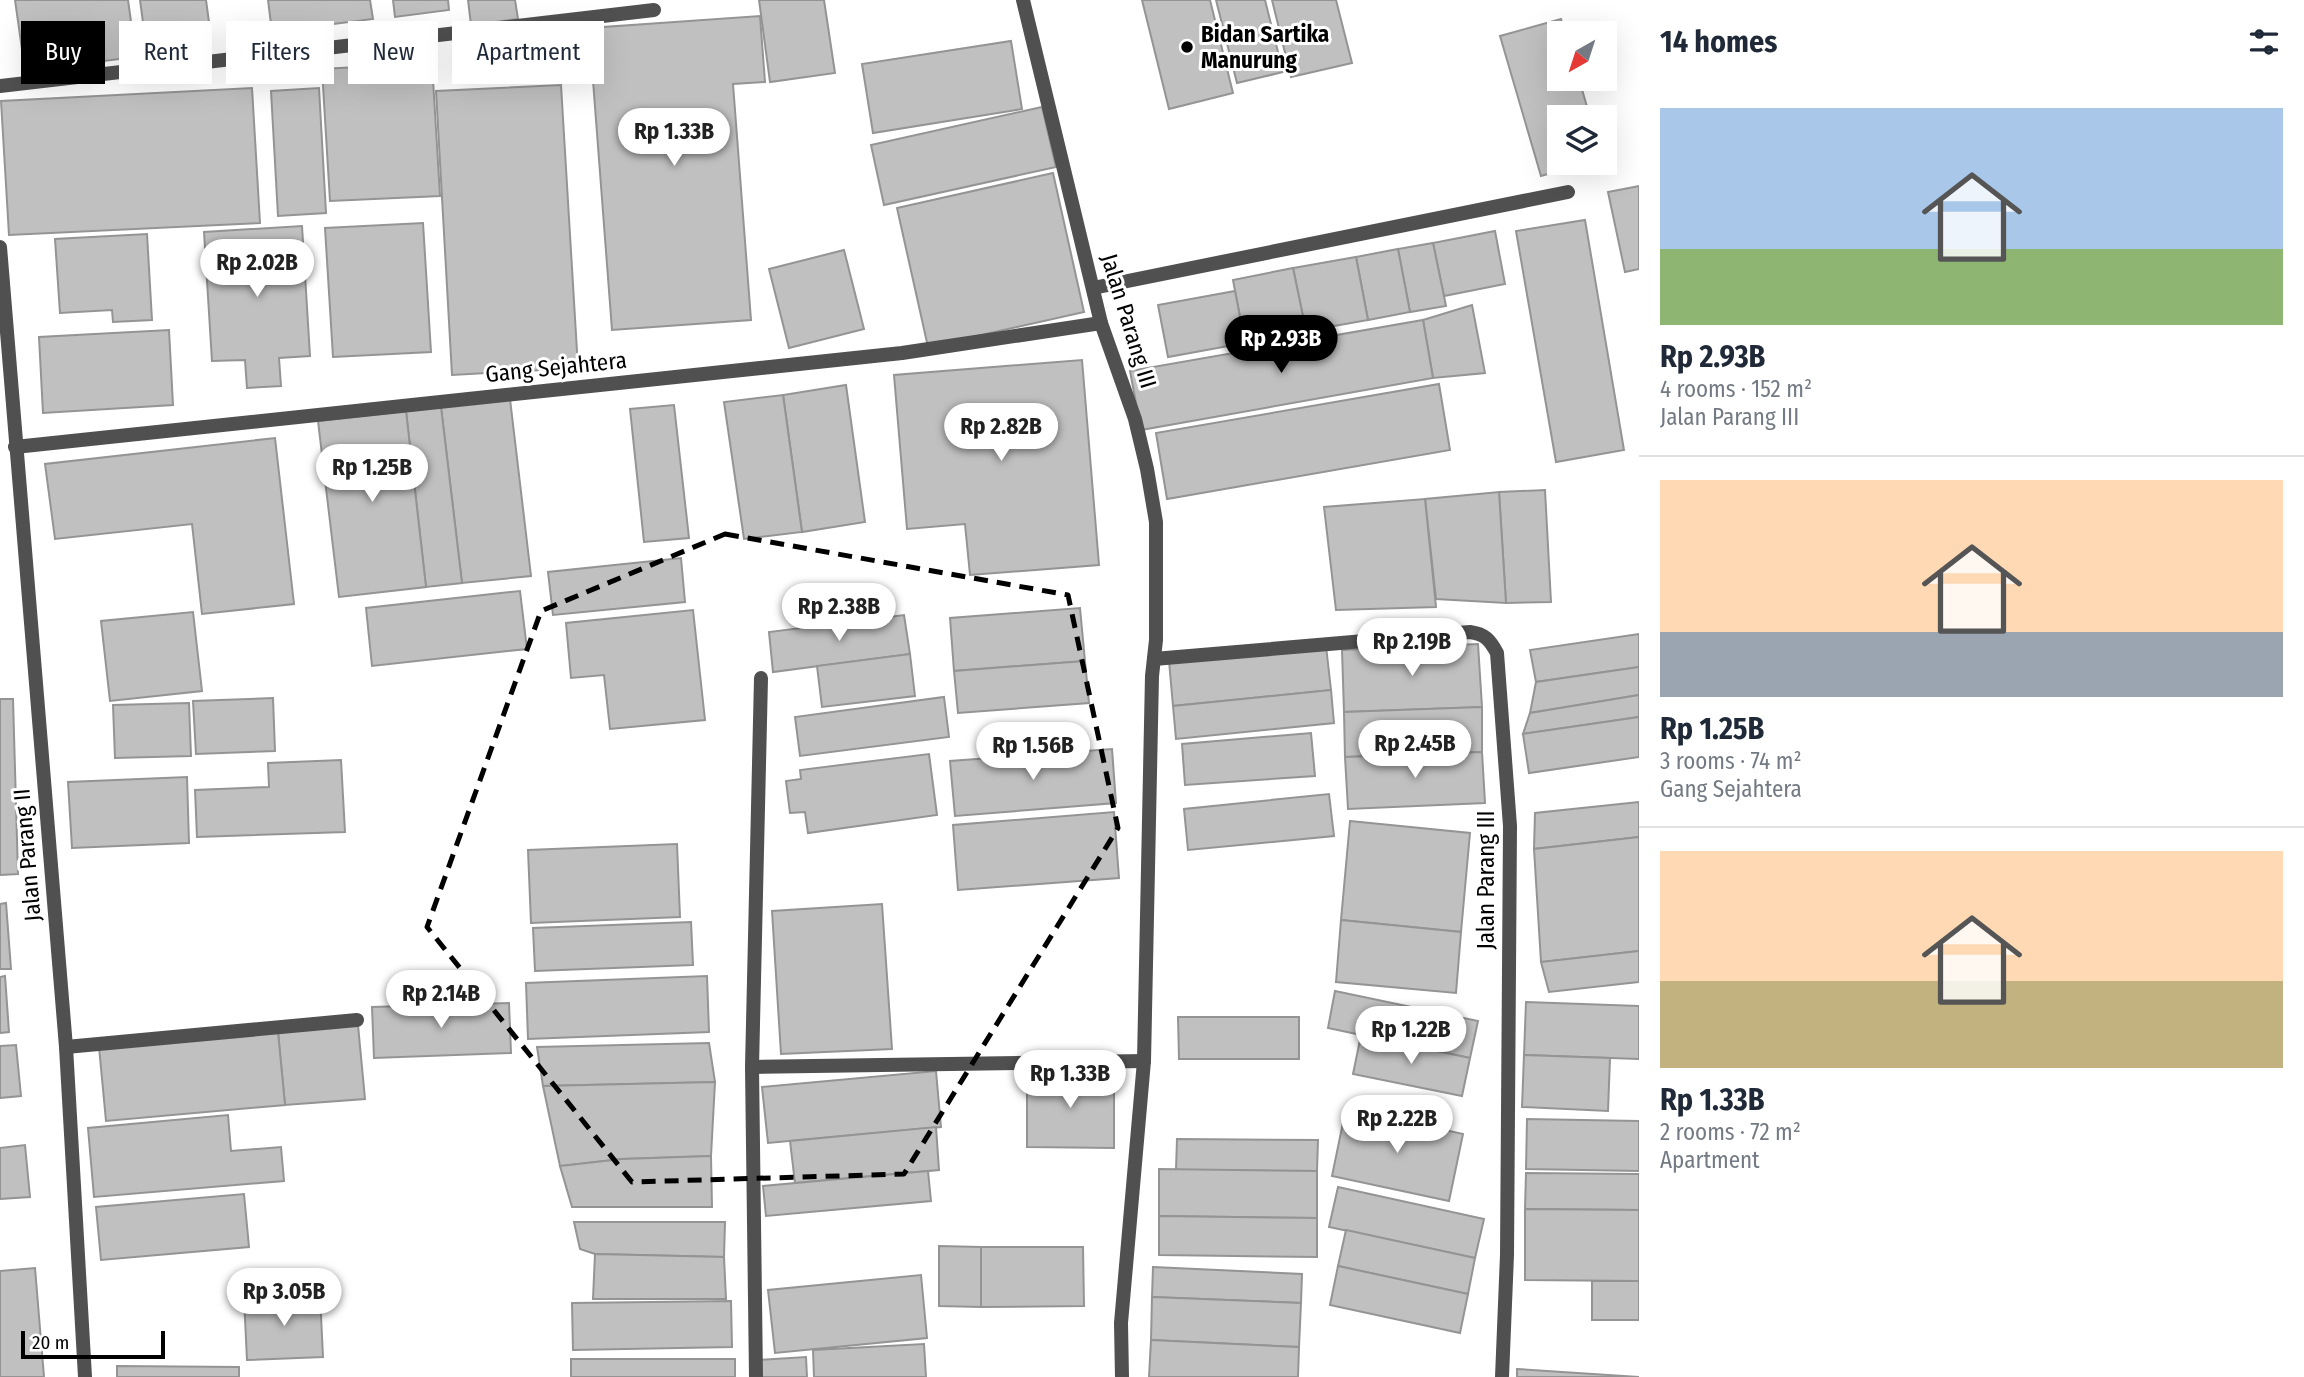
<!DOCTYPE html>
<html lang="en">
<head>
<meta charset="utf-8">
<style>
  :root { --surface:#fff; --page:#f2f2f3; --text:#1f2937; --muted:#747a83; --line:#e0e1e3; --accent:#000 }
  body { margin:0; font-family:"Fira Sans Condensed",sans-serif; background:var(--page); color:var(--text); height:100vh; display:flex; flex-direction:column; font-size:26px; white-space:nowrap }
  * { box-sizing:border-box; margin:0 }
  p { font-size:23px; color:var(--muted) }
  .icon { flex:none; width:38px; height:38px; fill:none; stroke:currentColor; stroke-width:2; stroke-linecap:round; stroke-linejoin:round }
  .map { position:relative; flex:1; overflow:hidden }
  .side { display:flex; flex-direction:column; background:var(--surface); width:665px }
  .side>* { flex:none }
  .guide { position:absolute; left:21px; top:21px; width:665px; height:63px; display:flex; gap:14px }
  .needle { width:46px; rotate:219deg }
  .tools { position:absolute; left:1547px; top:21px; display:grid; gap:14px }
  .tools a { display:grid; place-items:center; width:70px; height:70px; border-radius:0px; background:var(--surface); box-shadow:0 7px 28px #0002; font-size:35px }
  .scale { position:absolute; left:21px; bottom:18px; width:144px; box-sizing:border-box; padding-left:7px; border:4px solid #000; border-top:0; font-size:19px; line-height:24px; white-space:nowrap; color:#000; -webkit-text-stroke:5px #fff; paint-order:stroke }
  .price { position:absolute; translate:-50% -60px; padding:0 16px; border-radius:24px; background:#fff; color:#222; font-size:23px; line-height:46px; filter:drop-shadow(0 2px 4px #0008) }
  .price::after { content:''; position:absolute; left:50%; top:42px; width:21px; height:16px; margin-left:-10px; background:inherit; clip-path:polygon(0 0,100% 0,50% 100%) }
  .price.selected { background:var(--accent); color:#fff }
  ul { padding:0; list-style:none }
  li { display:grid; align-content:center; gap:14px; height:371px; padding:0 21px }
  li+li { border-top:2px solid var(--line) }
  li span { display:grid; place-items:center; height:217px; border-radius:0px; color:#555 }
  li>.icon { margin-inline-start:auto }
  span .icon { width:126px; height:126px; fill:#fffc; stroke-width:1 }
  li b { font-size:30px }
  h2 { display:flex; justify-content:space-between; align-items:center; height:84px; padding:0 21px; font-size:30px }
  .chip { padding:0 24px; border-radius:0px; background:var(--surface); box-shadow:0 7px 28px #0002; font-size:24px; line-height:63px }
  .chip.selected { background:var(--accent); color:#fff }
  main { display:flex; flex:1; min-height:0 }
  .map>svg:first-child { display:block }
  .building { fill:#c0c0c0; stroke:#949494; stroke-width:2 }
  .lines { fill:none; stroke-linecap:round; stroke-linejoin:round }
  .street { stroke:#505050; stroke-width:14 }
  .marked { fill:none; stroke:#000; stroke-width:5; stroke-dasharray:14 9; stroke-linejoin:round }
  .poi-dot { fill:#000; stroke:#fff; stroke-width:2.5 }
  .labels { text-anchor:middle; stroke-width:6; stroke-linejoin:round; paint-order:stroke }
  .poi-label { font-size:23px; font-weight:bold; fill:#000; stroke:#fff; text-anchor:start }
  .street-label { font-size:23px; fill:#000; stroke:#fff }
</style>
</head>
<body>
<main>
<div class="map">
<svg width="1639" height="1377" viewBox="0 0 1639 1377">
  <rect width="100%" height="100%" fill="#fff"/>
  <g class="building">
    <path d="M15 0H128L136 57 25 71Z"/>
    <path d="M140 0H206L211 37 146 45Z"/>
    <path d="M268 0H370L373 19 272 32Z"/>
    <path d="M393 0H448L449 10 395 17Z"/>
    <path d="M468 0H515L518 19 471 25Z"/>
    <path d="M759 0H824L835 73 770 82Z"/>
    <path d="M1142 0H1210L1233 93 1169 109Z"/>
    <path d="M1216 0H1265L1283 72 1237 83Z"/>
    <path d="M1272 0H1336L1352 63 1291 77Z"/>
    <path d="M760 16 765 82 733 84 751 320 612 330 589 28Z"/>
    <path d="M1561 19 1565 33H1559V79H1579L1590 117H1559V163H1586L1541 176 1500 36Z"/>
    <path d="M1011 41 1022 109 873 133 862 64Z"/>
    <path d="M432 63 440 196 330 201 322 69Z"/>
    <path d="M561 85 578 368 452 375 436 91Z"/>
    <path d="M252 88 260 223 9 235 1 101Z"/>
    <path d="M319 88 326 213 278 216 271 91Z"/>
    <path d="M1042 107 1056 167 884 205 871 145Z"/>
    <path d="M1053 173 1084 312 928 347 897 208Z"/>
    <path d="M1639 186V269L1625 272 1608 192Z"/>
    <path d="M1585 220 1624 450 1556 462 1516 231Z"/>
    <path d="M423 223 431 352 333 357 325 228Z"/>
    <path d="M302 226 310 356 279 358 281 386 247 388 245 360 212 361 204 232Z"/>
    <path d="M1495 231 1505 284 1444 296 1433 243Z"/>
    <path d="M147 234 152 320 113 322 112 310 60 313 55 239Z"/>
    <path d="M1433 243 1446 306 1410 312 1398 249Z"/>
    <path d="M1398 249 1410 312 1368 320 1356 257Z"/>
    <path d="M844 250 864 329 789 348 769 269Z"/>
    <path d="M1356 257 1368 320 1306 331 1293 268Z"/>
    <path d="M1293 268 1306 331 1245 343 1233 280Z"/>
    <path d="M1235 291 1245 343 1168 357 1158 305Z"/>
    <path d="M1472 305 1485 373 1433 378 1423 320Z"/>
    <path d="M1423 320 1433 378 1141 430 1130 371Z"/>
    <path d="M169 330 173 405 43 413 39 337Z"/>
    <path d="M1082 360 1099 565 970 575 965 524 907 529 894 375Z"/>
    <path d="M1439 384 1450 450 1167 499 1156 433Z"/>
    <path d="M846 385 865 522 802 532 783 395Z"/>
    <path d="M783 395 802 532 744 539 724 402Z"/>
    <path d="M510 399 531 576 462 583 441 407Z"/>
    <path d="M674 405 689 538 644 542 630 409Z"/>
    <path d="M441 407 462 583 426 587 406 411Z"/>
    <path d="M406 411 426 587 339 597 318 421Z"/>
    <path d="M275 438 294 604 202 614 192 524 55 539 45 464Z"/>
    <path d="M1545 490 1551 602 1506 603 1499 492Z"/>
    <path d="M1499 492 1506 603 1436 599 1425 499Z"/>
    <path d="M1425 499 1436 607 1336 610 1324 507Z"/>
    <path d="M681 558 685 602 553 615 548 572Z"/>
    <path d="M520 591 527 649 372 666 366 608Z"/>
    <path d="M1080 608 1085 661 954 671 950 618Z"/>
    <path d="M693 610 705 720 610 729 604 675 571 678 566 623Z"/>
    <path d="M193 612 202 691 110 701 101 621Z"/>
    <path d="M904 615 910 654 773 672 769 632Z"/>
    <path d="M1639 634V667L1536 682 1530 650Z"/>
    <path d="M1478 644 1482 707 1344 712 1342 650Z"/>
    <path d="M1326 646 1331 690 1173 706 1169 661Z"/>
    <path d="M910 654 915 696 822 707 817 666Z"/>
    <path d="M1085 661 1089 703 958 713 954 671Z"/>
    <path d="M1639 667V695L1530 713 1536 682Z"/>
    <path d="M1331 690 1334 723 1176 739 1173 706Z"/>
    <path d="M1639 695V717L1523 734 1530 713Z"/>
    <path d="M944 697 949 737 800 756 795 717Z"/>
    <path d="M273 698 275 751 196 754 193 701Z"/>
    <path d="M0 699H13L18 874 0 875Z"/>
    <path d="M189 703 191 756 115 758 113 705Z"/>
    <path d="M1482 707V752L1345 757 1344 712Z"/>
    <path d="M1639 717V757L1529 773 1523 734Z"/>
    <path d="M1311 733 1315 776 1185 785 1182 744Z"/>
    <path d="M1112 749 1116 803 955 816 950 761Z"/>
    <path d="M1482 752 1485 803 1348 809 1345 757Z"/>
    <path d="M929 754 937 815 808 833 805 812 790 813 786 781 801 779 800 770Z"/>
    <path d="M341 760 345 832 197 837 195 790 269 787 268 763Z"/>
    <path d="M187 777 189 843 72 848 68 782Z"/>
    <path d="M1329 794 1334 836 1188 850 1184 809Z"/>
    <path d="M1639 802V837L1534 849 1535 813Z"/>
    <path d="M1114 812 1119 878 958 890 953 825Z"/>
    <path d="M1350 821 1470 833 1461 932 1341 920Z"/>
    <path d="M1639 837V951L1541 962 1534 849Z"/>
    <path d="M677 844 680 917 531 923 528 850Z"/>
    <path d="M6 903 11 969H0V904Z"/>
    <path d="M882 904 892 1049 781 1054 772 911Z"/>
    <path d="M1341 920 1461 932 1456 993 1336 982Z"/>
    <path d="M691 922 693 965 535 971 533 928Z"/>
    <path d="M1639 951V982L1549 992 1541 962Z"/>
    <path d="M5 976 9 1032 0 1033V977Z"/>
    <path d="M707 976 709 1032 528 1039 526 983Z"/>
    <path d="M1335 991 1478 1021 1470 1058 1328 1028Z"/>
    <path d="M1526 1002 1639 1006V1059L1524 1055Z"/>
    <path d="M509 1003 511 1053 374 1058 372 1007Z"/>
    <path d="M1178 1017H1299V1059H1179Z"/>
    <path d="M358 1025 365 1099 285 1105 278 1032Z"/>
    <path d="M278 1032 285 1105 106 1121 99 1047Z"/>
    <path d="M1361 1035 1470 1058 1462 1096 1353 1074Z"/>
    <path d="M709 1043 715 1082 543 1086 537 1047Z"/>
    <path d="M16 1045 21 1096 0 1098V1046Z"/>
    <path d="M1524 1055 1610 1058 1608 1111 1522 1107Z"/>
    <path d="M936 1071 941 1127 768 1143 762 1087Z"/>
    <path d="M1027 1071 1114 1072V1148L1027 1147Z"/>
    <path d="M715 1082 711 1156 622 1159 560 1166 543 1086Z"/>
    <path d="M1346 1108 1463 1134 1449 1201 1332 1176Z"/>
    <path d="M228 1115 231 1151 281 1147 284 1181 94 1197 88 1128Z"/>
    <path d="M1527 1119 1639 1121V1171L1526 1169Z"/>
    <path d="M936 1127 939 1170 795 1183 790 1141Z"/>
    <path d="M1177 1139 1318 1140 1317 1171 1176 1170Z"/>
    <path d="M25 1145 30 1197 0 1199V1148Z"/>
    <path d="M711 1156 712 1207H572L560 1166 622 1159Z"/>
    <path d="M1159 1169 1317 1171V1218L1159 1216Z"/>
    <path d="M928 1171 931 1201 766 1216 763 1186Z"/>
    <path d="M1526 1173 1639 1174V1210L1525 1209Z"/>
    <path d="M1338 1187 1484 1219 1475 1258 1329 1227Z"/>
    <path d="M244 1194 249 1247 101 1260 96 1207Z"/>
    <path d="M1525 1209 1639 1210V1281L1525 1280Z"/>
    <path d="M1159 1216 1317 1218V1257L1159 1255Z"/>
    <path d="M574 1222H725L724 1257 595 1254 580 1249Z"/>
    <path d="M1346 1230 1475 1258 1468 1294 1338 1266Z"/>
    <path d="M939 1246 981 1247V1307L939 1306Z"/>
    <path d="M981 1247H1083L1084 1306 981 1307Z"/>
    <path d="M595 1254 724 1257 726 1299H593Z"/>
    <path d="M1338 1266 1468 1294 1460 1333 1330 1305Z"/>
    <path d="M1153 1267 1302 1274 1301 1303 1152 1297Z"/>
    <path d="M35 1268 44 1377H0V1271Z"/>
    <path d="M921 1275 927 1338 775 1353 768 1290Z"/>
    <rect x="1592" y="1281" width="47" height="39"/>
    <path d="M320 1295 323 1357 247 1360 244 1298Z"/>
    <path d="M1152 1297 1301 1303 1299 1347 1151 1340Z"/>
    <path d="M731 1301 732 1347 573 1350 572 1303Z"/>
    <path d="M1151 1340 1299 1347 1298 1377H1149Z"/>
    <path d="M924 1344 926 1377H814L813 1350Z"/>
    <path d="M806 1357 807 1377H761L760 1360Z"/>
    <rect x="571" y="1359" width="164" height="18"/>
    <path d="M117 1366 239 1367V1377H117Z"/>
    <path d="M1517 1369 1639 1377H1517Z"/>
  </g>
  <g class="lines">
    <g class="street">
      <path d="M1023 0 1101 323 1135 419 1147 469 1156 522V640L1152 676 1144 1061 1121 1323 1122 1377"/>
      <path d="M0 86 654 10"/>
      <path d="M0 247 66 1047 85 1377"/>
      <path d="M1093 288 1568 192"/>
      <path d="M15 447 902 353 1101 323"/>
      <path d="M1154 659 1470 632C1485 634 1490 640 1497 653L1510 826 1507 1255 1502 1377"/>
      <path d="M66 1047 357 1020"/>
      <path d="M752 1067 1144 1061"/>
      <path d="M756 1377 752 1067 761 678"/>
    </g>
  </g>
  <path class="marked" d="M725 534 1068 595 1118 828 904 1174 632 1182 427 927 541 611Z"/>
  <circle class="poi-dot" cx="1187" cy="47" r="7"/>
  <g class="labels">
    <g class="poi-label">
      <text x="1201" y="42">Bidan Sartika<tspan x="1201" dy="26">Manurung</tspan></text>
    </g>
    <g class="street-label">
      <text transform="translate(1129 321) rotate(73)" y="8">Jalan Parang III</text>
      <text transform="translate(556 367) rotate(-6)" y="8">Gang Sejahtera</text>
      <text transform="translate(27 855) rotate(-95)" y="8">Jalan Parang II</text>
      <text transform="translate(1486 880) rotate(-90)" y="8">Jalan Parang III</text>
    </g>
  </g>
</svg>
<div class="tools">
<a><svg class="needle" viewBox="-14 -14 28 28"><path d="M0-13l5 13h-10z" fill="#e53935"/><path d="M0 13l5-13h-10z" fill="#747a83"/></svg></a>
<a><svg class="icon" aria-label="layers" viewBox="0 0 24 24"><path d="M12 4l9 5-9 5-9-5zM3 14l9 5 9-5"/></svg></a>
</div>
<div class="scale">20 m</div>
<b class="price" style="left:674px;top:168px">Rp 1.33B</b>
<b class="price" style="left:257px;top:299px">Rp 2.02B</b>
<b class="price selected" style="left:1281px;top:375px">Rp 2.93B</b>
<b class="price" style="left:1001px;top:463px">Rp 2.82B</b>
<b class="price" style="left:372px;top:504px">Rp 1.25B</b>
<b class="price" style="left:839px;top:643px">Rp 2.38B</b>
<b class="price" style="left:1412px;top:678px">Rp 2.19B</b>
<b class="price" style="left:1415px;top:780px">Rp 2.45B</b>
<b class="price" style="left:1033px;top:782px">Rp 1.56B</b>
<b class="price" style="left:441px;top:1030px">Rp 2.14B</b>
<b class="price" style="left:1411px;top:1066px">Rp 1.22B</b>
<b class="price" style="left:1070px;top:1110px">Rp 1.33B</b>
<b class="price" style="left:1397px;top:1155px">Rp 2.22B</b>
<b class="price" style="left:284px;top:1328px">Rp 3.05B</b>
<div class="guide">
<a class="chip selected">Buy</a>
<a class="chip">Rent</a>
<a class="chip">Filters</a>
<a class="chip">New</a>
<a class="chip">Apartment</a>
</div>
</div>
<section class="side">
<h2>14 homes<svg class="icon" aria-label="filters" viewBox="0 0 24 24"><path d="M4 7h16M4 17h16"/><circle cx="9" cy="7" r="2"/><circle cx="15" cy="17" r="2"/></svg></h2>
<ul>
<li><span style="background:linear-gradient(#a9c7e8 65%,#8fb573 0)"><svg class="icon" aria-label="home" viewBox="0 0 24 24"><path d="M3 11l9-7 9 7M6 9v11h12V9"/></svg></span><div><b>Rp 2.93B</b><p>4 rooms · 152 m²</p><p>Jalan Parang III</p></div></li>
<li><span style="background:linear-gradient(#ffd9b3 70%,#9aa5b1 0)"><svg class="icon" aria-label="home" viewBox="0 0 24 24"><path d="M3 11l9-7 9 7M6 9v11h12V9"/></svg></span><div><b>Rp 1.25B</b><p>3 rooms · 74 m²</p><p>Gang Sejahtera</p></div></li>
<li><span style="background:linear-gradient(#ffd9b3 60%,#c2b280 0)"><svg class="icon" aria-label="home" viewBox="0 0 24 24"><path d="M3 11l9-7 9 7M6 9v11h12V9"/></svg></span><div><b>Rp 1.33B</b><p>2 rooms · 72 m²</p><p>Apartment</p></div></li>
</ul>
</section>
</main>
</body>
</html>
